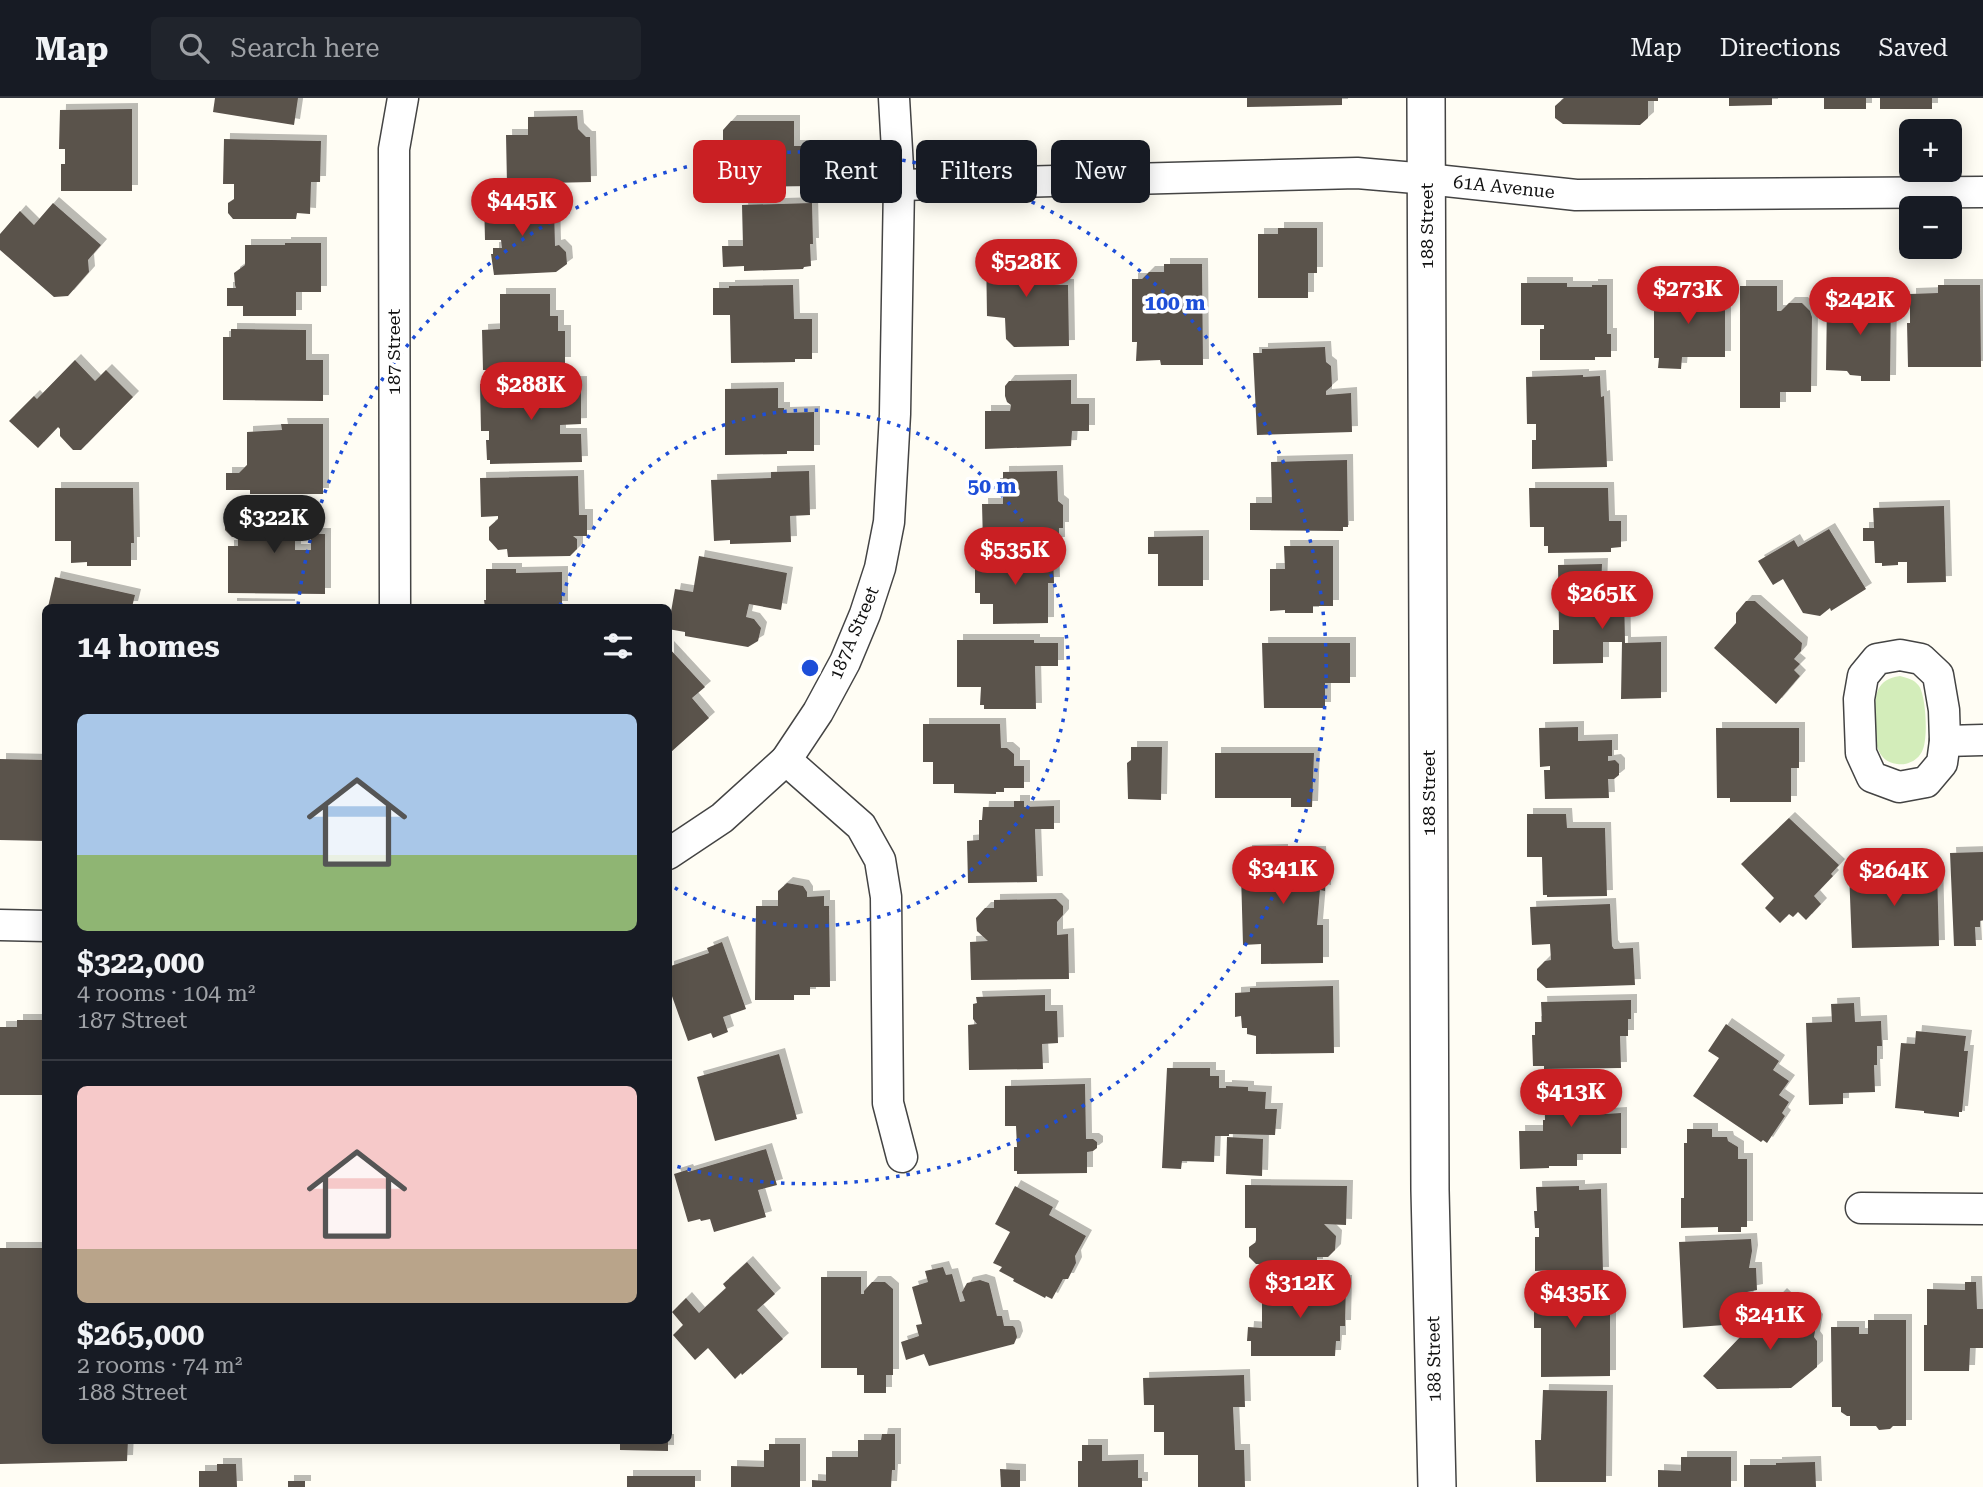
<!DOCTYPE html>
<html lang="en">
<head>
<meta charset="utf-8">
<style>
  :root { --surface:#171b24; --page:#20242c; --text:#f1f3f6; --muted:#9ea1a6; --line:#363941; --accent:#ca1f23 }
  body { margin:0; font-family:"Roboto Serif",serif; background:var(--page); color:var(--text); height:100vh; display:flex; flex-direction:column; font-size:26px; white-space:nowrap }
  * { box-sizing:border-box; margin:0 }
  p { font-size:23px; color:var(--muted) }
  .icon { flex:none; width:38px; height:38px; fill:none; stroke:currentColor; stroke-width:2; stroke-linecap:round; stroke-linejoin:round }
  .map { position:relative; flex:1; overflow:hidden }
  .drawer { position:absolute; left:42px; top:506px; width:630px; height:840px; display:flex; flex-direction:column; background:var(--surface); border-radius:10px; box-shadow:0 4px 18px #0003 }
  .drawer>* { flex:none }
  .hud { position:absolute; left:693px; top:42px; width:665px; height:63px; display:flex; gap:14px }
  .controls { position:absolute; left:1899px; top:21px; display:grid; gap:14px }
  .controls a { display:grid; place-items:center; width:63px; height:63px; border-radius:10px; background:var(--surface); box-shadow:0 4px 18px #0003; font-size:35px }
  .price { position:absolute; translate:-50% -60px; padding:0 16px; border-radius:24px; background:var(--accent); color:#fff; font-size:23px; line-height:46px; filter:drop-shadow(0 2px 4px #0008) }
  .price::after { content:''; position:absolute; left:50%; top:42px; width:21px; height:16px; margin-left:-10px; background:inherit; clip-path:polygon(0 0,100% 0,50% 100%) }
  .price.current { background:#222; color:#fff }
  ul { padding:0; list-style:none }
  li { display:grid; align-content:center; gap:14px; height:371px; padding:0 35px }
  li+li { border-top:2px solid var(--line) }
  li span { display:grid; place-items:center; height:217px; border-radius:10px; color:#555 }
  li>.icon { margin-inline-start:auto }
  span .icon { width:126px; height:126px; fill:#fffc; stroke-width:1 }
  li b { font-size:30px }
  h2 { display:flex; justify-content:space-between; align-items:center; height:84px; padding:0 35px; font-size:30px }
  .chip { padding:0 24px; border-radius:10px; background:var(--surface); box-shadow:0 4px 18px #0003; font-size:24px; line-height:63px }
  .chip.current { background:var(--accent); color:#fff }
  header { display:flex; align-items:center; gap:42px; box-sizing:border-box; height:98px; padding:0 35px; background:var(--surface); border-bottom:2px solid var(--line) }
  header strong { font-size:33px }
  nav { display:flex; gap:38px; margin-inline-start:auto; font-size:24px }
  .search { width:490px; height:63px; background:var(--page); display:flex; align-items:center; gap:18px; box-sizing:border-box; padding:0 24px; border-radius:10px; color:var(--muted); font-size:26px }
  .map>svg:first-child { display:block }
  .green { fill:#d3edba }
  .building { fill:#5a524c; filter:url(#shadow) }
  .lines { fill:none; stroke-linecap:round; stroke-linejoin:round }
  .minor-casing { stroke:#444; stroke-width:33 }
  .tertiary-casing { stroke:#444; stroke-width:40 }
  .minor { stroke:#fff; stroke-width:30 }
  .tertiary { stroke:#fff; stroke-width:37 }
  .ring { fill:none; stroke:#1d4ed8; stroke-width:3.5; stroke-dasharray:3.5 7 }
  .labels { text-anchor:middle; stroke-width:7; stroke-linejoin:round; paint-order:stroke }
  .street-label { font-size:18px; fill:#111; stroke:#fff }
  .centre { fill:#1d4ed8; stroke:#fff; stroke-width:3.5 }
  .ring-label { font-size:21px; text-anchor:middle; font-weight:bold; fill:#1d4ed8; stroke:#fff; stroke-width:7; stroke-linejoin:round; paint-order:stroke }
</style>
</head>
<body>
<header>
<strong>Map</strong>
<div class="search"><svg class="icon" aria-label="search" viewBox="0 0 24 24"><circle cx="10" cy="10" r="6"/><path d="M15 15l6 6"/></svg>Search here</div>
<nav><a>Map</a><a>Directions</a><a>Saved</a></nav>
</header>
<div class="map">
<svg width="1983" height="1389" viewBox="0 0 1983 1389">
  <defs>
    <filter id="shadow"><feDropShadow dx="6" dy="-6" stdDeviation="0" flood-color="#0004"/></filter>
  </defs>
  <rect width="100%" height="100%" fill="#fffdf4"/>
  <path class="green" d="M1900 578C1907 580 1914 581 1919 588 1926 598 1928 639 1923 651 1920 661 1908 668 1897 666 1875 663 1875 641 1875 623 1875 601 1873 582 1900 578Z"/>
  <g class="building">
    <path d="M215 0H298L294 27 213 14Z"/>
    <path d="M1247 0H1342V7L1247 9Z"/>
    <path d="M1564 0H1658V3H1648V20L1640 27 1563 26 1555 20V8Z"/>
    <path d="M1729 0H1772V7L1729 8Z"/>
    <rect x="1824" y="0" width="42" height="11"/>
    <rect x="1880" y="0" width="52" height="11"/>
    <path d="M132 11V93H61V66H65V51H59L60 12Z"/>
    <path d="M577 18 578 31 586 39H590L591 84 507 86 506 37H528V19Z"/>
    <path d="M731 23H794V48H814V88L732 89V86L723 78V32Z"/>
    <path d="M224 41 321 43 320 84H311L310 116 297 115 296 121H233L228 115V105L234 101V86H223Z"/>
    <path d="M484 101H522V109H554L555 148 559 147 566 154 567 166 556 174 494 177 491 156H493V150H502L501 142H485Z"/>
    <path d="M53 105 101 147 88 162 89 174 68 198 54 199 0 152V136L20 113 34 127Z"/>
    <path d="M812 105 813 146H810L811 168 804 169 803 171 744 173V168L723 169 722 148H743L742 107Z"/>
    <path d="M1278 130H1317V175H1308V200H1258V136H1278Z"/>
    <path d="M285 145H321V194H296V218H243V208H227V190H236L235 187 234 175 245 167V147H285Z"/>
    <path d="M1044 150 1043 187H1068L1069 248 1014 249 1006 241 1005 220 987 218 986 151Z"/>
    <path d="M1164 166H1202L1203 267H1161L1160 262 1136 263 1137 244H1132V181H1142L1149 174H1164Z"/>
    <path d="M1521 185H1567V189H1592V187H1607V236H1611V259H1595V262H1540V231H1544V227H1521Z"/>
    <path d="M793 187 794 221H812V261H795V264L731 265 730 217H713V190H729V188Z"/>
    <path d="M1938 187H1980L1981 269H1908L1907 225H1910V196L1938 195Z"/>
    <path d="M1740 188H1777V213H1781L1789 205H1802L1810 213 1812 219 1811 294H1780V310H1740Z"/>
    <path d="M1654 192H1725V259H1682L1681 271 1658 270 1659 260H1654Z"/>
    <path d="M500 196H550V218H558V233H565V265H559V272H483L482 232 500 231Z"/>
    <path d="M1846 198 1891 199 1890 283H1861V278L1850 277 1847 273 1826 272 1827 204H1846Z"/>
    <path d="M231 231 306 232V262H323V303L223 302V239H231Z"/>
    <path d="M1325 249 1326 264 1331 268 1332 288 1326 293V297L1351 295 1352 334 1257 337 1253 255H1262V251Z"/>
    <path d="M75 262 95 283 106 272 133 299 81 352H73L60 338V331L58 329 38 350 9 323 34 298 37 301Z"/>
    <path d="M1583 277V279L1600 278 1601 299 1604 298 1607 369 1532 371V342H1536V326H1527L1526 279Z"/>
    <path d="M1071 282V306H1089V333H1072L1071 348 985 351V313H1010L1011 307 1007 304 1005 298V288L1009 283Z"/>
    <path d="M581 284V326L560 327V336H581L582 364 490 366V362H487L486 342H489V333H481L480 286Z"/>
    <path d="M778 290V310H784V315L814 314V353H787V356L725 357V291Z"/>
    <path d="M281 326H323V396H250V392H226V375H239L247 367V334L282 332Z"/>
    <path d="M1347 362 1348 429H1343V433L1250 432V405H1272L1271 364Z"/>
    <path d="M809 373 810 417 790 418 791 444 730 446V442L714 443 711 382 771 380V374Z"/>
    <path d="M1057 373 1058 403 1063 407V430H1059V445H983L982 406H1003V396H1000V380H1003V374Z"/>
    <path d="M578 378 579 417H587V438H573L577 441V451L570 458 508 459 507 451 498 452 489 442V429L498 421V418L481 419 480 380Z"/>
    <path d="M55 390H133L134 445H131V468H87V464L71 465V443H55Z"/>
    <path d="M1529 390H1608L1609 423H1621V449L1611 450V454L1548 455V448H1544V429H1530Z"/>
    <path d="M1944 408 1946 484 1907 485V464H1898V467L1882 468V465H1875L1874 443H1863V430H1874L1873 410Z"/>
    <path d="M232 414H307V442H295V452H311V436H325V496L228 495V448H238V439H232L225 432V419Z"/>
    <path d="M1829 431 1866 491 1831 513 1830 510 1820 518 1803 515 1783 481 1773 487 1758 463 1794 442 1798 449Z"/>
    <path d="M1203 438V488H1158V456H1148V439Z"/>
    <path d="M1284 448H1333V508H1313V515H1285V512L1270 513V471H1285Z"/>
    <path d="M1053 456 1054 485H1048V525L993 526V506H980V495H975V458Z"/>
    <path d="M699 458 787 475 781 512 749 506 746 519 754 521 761 530 758 543 748 549 685 538V534L668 531 675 491 693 494Z"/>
    <path d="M1602 466 1601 493 1624 492 1625 545 1661 544V600L1621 601 1622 544H1603V565L1553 566V532H1559L1558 467Z"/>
    <path d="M486 471H516V475L562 474V509H485L484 502H486Z"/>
    <path d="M55 479 135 497 132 509H48Z"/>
    <path d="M1746 503H1755L1802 545 1801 553 1794 561 1800 566 1794 572 1800 578 1776 606 1714 550 1736 525V515Z"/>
    <path d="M231 506 289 507V509H231Z"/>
    <path d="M957 542H1034V545H1058V568H1035L1036 611H984V607H980L981 589H957Z"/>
    <path d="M1262 545H1350V585H1325V610H1264Z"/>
    <path d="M668 549 705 589 692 600 709 620 671 654 668 652Z"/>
    <path d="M923 626H1000L1001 650H1007L1014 656V668H1024V690H1004V694H996V696L954 695V686H933V664H923Z"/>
    <path d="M1578 629V643L1612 642V658H1608V663L1615 662 1619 666V677L1614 681H1608L1609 700 1545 701 1544 672H1550V668L1540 669 1539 630Z"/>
    <path d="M1716 630H1799V670H1791V704H1730V700H1717Z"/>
    <path d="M1131 649H1162L1161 702 1128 701 1127 665 1131 662Z"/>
    <path d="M1215 655H1314L1312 709H1291V700H1215Z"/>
    <path d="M0 661 46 662V743L0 742Z"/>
    <path d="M1014 703H1024V709L1054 708V731H1035L1037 784 968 785 967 743 979 742V722H982L983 709H1014Z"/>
    <path d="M1527 716H1566L1567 730H1605L1607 798 1547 799V797H1543L1542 759H1527Z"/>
    <path d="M1789 720 1839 767 1831 776 1833 778 1814 798 1821 806 1806 822 1798 814 1793 819 1789 816 1780 825 1765 810 1774 800 1741 766Z"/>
    <path d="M1282 752V754H1320L1321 772H1325V793L1320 792 1317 827H1323V865L1261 866V846L1243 847 1241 775H1247L1246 753Z"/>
    <path d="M1983 754V822L1980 823V829H1975L1976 848H1954L1950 755Z"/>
    <path d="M1937 770 1939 848 1852 850 1849 773 1890 771V775L1896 774V771Z"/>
    <path d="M787 785 803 788 807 794V799L824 798V808H829L830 889H810V897H794V902H755L756 808H778V793Z"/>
    <path d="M1056 801 1063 808V817L1057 824V837L1068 836 1069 881 971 882 970 844 988 843 977 833 976 820 985 810H994V802Z"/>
    <path d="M1610 806 1612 848 1614 851 1633 850 1635 887 1546 890 1537 882V871L1545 863 1551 862 1550 846 1532 847 1530 809Z"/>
    <path d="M722 844 746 911 723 919 728 934 713 940 711 935 688 943 668 887V869L709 855 707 850Z"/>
    <path d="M1333 888 1334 955 1256 956V938L1247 936V930H1242L1241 918 1235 919V895L1250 894V890Z"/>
    <path d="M1045 897V913H1057L1058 945 1042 946 1043 971 969 972 968 927 977 926 973 921V906L977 905 976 899Z"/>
    <path d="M1631 902V921H1628V938H1620L1621 970 1544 971V968H1533L1532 937H1535V924H1542L1541 904Z"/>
    <path d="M1854 905 1855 924 1881 923 1882 948H1877V967H1874L1875 994 1843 995V1006L1809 1007 1806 925 1832 924 1831 906Z"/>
    <path d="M17 922H46V997H0V929H17Z"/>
    <path d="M1726 926 1779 963 1773 972 1789 983 1779 997 1789 1004 1782 1015 1785 1018 1767 1045 1763 1042 1761 1044 1693 998 1719 960 1708 953Z"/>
    <path d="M1916 933 1966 938 1964 953H1968L1962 1014H1959V1019L1924 1015V1013L1895 1010 1901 945 1915 946Z"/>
    <path d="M779 956 797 1021 715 1043 697 979Z"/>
    <path d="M1167 970H1210V978H1219V990H1226V988L1248 989V993L1266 994 1265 1011H1277L1275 1037 1229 1036V1038H1215L1214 1064 1182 1063 1181 1071 1162 1070Z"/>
    <path d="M1085 986 1086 1041H1093L1097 1044V1050L1093 1053 1087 1054V1075L1017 1076V1073H1014V1049H1017L1016 1028H1005V988Z"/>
    <path d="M1544 987 1605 989V1016L1621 1015V1056H1577V1068H1549V1070L1520 1071 1519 1033H1543V1022H1545Z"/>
    <path d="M1687 1031H1712V1039H1727L1728 1043 1738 1049V1061H1747V1129H1741V1134H1718V1129L1681 1130V1100H1684V1045H1687Z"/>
    <path d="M1227 1039 1263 1041 1262 1078 1226 1076Z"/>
    <path d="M766 1051 777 1087 758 1092 766 1119 714 1134 710 1121 701 1123 700 1121 688 1124 674 1076 687 1072 688 1074Z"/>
    <path d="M1245 1087 1347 1088 1346 1127 1324 1126 1336 1138 1335 1152 1328 1159H1317V1167L1256 1166 1249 1159V1149L1256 1144V1130H1245Z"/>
    <path d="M1015 1088 1053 1109 1049 1117 1086 1138 1075 1158 1076 1165 1068 1181H1063L1052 1201 1046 1198 1045 1200 1013 1183 1014 1181 999 1173 1002 1169 993 1165 1010 1134 995 1126Z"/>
    <path d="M1579 1088V1092L1601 1091 1603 1175 1556 1176V1172L1535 1173V1139H1539V1130H1535L1534 1113H1537L1536 1089Z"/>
    <path d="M1751 1141 1752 1153 1749 1170H1756L1757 1192 1747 1194 1748 1199 1736 1211H1723L1724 1227 1683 1230 1679 1144Z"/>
    <path d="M0 1150H46V1342H128L127 1363 0 1366Z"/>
    <path d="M747 1164 775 1196 757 1212 783 1241 742 1277 741 1275 735 1281 708 1250 695 1262 673 1237 683 1227 672 1214 686 1200 699 1215 726 1190 723 1186Z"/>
    <path d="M943 1169 946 1177 952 1176 960 1204 965 1203 962 1194 967 1185 980 1182 989 1185 997 1218H1002L1004 1228H1013L1015 1230 1017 1239 1014 1246 929 1268 924 1256 906 1262 901 1244 919 1238 916 1227 922 1226 912 1189 928 1184 925 1173Z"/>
    <path d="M821 1179H861V1196H864V1193L872 1184H885L893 1191V1277H886V1295H864V1277H857V1270H821Z"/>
    <path d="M1314 1183H1346L1345 1228H1340V1243H1336L1335 1258H1251V1243H1247L1248 1229 1262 1230V1188H1314Z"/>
    <path d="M1965 1184H1976L1977 1211H1983V1250H1970L1969 1273H1924V1227H1927V1191L1965 1192Z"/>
    <path d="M1542 1186 1610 1187V1278L1541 1279V1230H1534V1210H1541Z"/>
    <path d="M1781 1196 1804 1218 1808 1212 1817 1222 1814 1239 1817 1243V1269L1791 1290 1717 1291 1703 1278Z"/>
    <path d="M1868 1222H1906V1328H1893L1890 1331 1879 1332 1876 1328H1850V1318H1847L1841 1314V1309H1832L1831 1229H1859V1236H1868Z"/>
    <path d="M1244 1277 1245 1309H1233L1235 1352H1244L1245 1389H1198V1357H1164V1334H1154V1307H1144L1143 1280Z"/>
    <path d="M1543 1292 1607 1293 1606 1384H1536L1535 1342H1541Z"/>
    <path d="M882 1336H895V1372H892L891 1389H812V1382L826 1383V1359H858V1342H881Z"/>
    <path d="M620 1342H668V1353L620 1352Z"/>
    <path d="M769 1346H800V1389H731V1368L764 1369V1352H769Z"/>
    <path d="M1082 1347H1102V1363L1138 1362V1380H1142V1389H1078V1363H1082Z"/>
    <path d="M1681 1359H1731V1389H1658V1372L1681 1373Z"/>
    <path d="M1815 1364 1816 1389H1744V1367H1776V1365Z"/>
    <path d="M217 1366H236L237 1389H199V1373H217Z"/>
    <path d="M1000 1371 1020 1372V1389H1001Z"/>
    <rect x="627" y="1378" width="68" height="11"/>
    <rect x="288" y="1383" width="17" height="6"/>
  </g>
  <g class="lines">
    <g class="minor-casing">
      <g id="minor">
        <path d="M899 87 1357 75 1427 81 1576 97 1983 94"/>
        <path d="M395 509 394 51 403 0"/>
        <path d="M1900 557 1921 561 1938 577 1944 612 1945 643 1942 665 1926 684 1899 689 1872 679 1861 655 1859 601 1863 578 1877 561Z"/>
        <path d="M1945 643 1983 642"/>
        <path d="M786 662 861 728 880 762 886 799 888 1005 902 1059"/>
        <path d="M668 756 722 720 786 662 818 614 845 564 865 516 880 470 889 424 895 316 899 87 894 0"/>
        <path d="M0 827 46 828"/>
        <path d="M1861 1110 1983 1111"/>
      </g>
    </g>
    <g class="tertiary-casing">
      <path id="tertiary" d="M1426 0 1430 1092 1437 1389"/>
    </g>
    <use href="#minor" class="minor"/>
    <use href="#tertiary" class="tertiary"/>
  </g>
  <g class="ring">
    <path d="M560 508A258 258 0 1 1 669 786"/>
    <path d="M298 507A516 516 0 1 1 672 1067"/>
  </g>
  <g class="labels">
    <g class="street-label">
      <text transform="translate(1504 89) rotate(6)" y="6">61A Avenue</text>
      <text transform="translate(1427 128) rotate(-90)" y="6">188 Street</text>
      <text transform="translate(394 254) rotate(-90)" y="6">187 Street</text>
      <text transform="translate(854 535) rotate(-67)" y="6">187A Street</text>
      <text transform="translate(1429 695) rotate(-90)" y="6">188 Street</text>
      <text transform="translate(1434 1261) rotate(-91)" y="6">188 Street</text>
    </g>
  </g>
  <circle cx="810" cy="570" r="10" class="centre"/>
  <g class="ring-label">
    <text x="1175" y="212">100 m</text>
    <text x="992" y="395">50 m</text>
  </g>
</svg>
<div class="controls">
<a>+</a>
<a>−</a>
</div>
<b class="price" style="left:522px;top:140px">$445K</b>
<b class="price" style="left:1026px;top:201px">$528K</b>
<b class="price" style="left:1688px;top:228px">$273K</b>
<b class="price" style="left:1860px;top:239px">$242K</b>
<b class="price" style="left:531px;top:324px">$288K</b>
<b class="price current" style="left:274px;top:457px">$322K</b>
<b class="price" style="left:1015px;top:489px">$535K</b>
<b class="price" style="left:1602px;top:533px">$265K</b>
<b class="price" style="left:1283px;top:808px">$341K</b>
<b class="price" style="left:1894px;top:810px">$264K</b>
<b class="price" style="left:1571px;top:1031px">$413K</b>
<b class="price" style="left:1300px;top:1222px">$312K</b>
<b class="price" style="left:1575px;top:1232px">$435K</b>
<b class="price" style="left:1770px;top:1254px">$241K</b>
<div class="hud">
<a class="chip current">Buy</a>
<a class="chip">Rent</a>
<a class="chip">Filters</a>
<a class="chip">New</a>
</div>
<section class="drawer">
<h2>14 homes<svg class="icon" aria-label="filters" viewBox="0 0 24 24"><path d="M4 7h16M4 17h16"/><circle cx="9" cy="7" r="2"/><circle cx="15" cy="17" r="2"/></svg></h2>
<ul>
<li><span style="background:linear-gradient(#a9c7e8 65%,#8fb573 0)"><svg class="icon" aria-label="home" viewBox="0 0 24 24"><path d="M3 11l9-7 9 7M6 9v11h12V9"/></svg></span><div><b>$322,000</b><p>4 rooms · 104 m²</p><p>187 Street</p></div></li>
<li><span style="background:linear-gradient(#f6c9c9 75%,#b9a48a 0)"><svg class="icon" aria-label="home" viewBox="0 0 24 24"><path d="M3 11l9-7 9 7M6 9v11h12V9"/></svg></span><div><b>$265,000</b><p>2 rooms · 74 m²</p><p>188 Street</p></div></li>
</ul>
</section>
</div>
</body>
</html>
